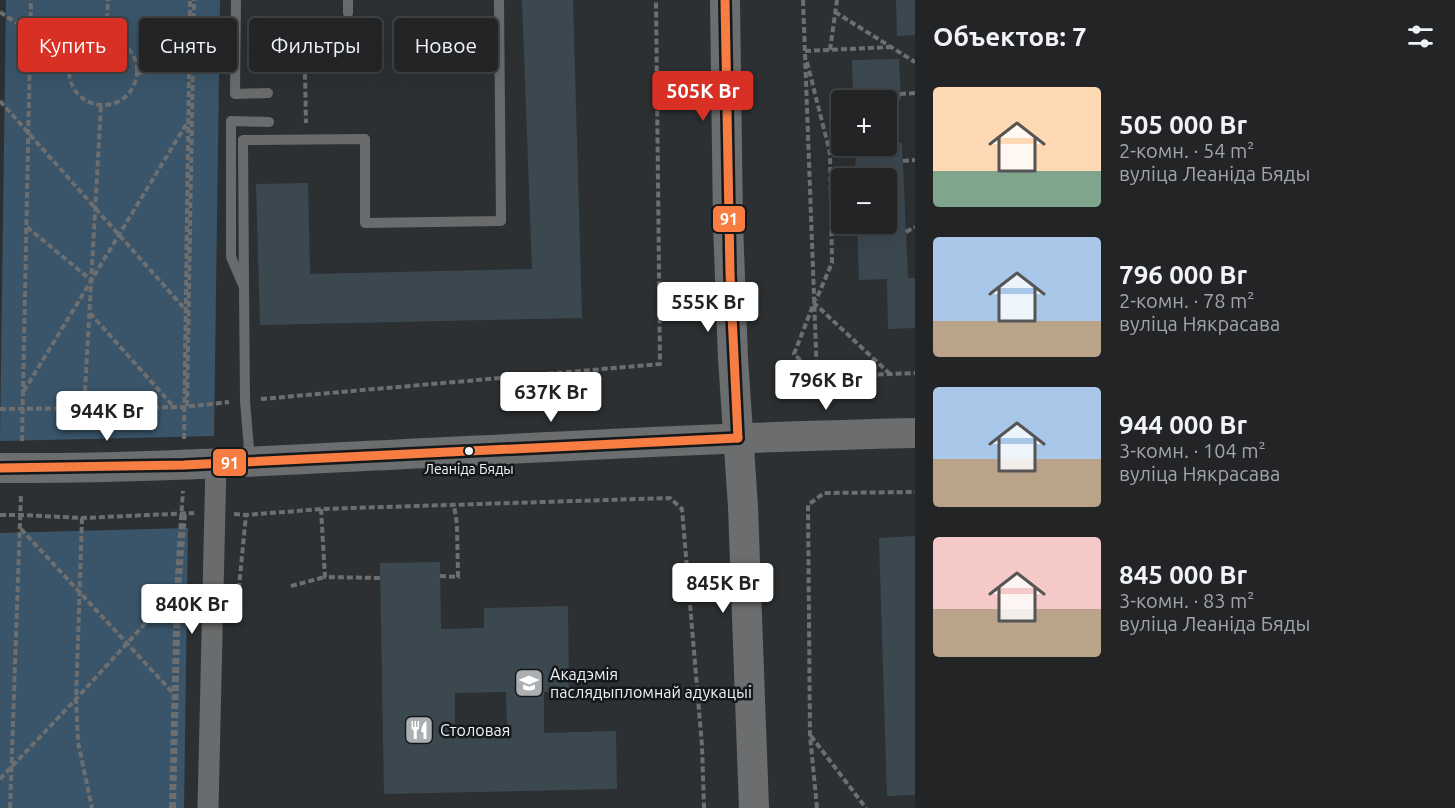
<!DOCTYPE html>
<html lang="ru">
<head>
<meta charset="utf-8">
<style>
  :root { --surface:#222426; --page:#2e3032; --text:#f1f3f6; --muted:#a2a4a7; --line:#3f4143; --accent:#d93025 }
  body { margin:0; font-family:Ubuntu,sans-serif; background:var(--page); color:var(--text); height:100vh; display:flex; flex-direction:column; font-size:22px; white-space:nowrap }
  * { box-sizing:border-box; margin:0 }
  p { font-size:20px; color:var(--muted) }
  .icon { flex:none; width:33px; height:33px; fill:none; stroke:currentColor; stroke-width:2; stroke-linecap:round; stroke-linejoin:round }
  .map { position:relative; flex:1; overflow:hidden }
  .drawer { display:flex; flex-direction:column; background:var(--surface); width:540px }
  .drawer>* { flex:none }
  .hud { position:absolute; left:18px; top:18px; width:570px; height:54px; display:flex; gap:12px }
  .fabs { position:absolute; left:831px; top:90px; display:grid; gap:12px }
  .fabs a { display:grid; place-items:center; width:66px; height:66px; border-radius:6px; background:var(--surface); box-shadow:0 6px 24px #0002,0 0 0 2px var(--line); font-size:30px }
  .price { position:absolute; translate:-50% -51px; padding:0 14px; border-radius:6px; background:#fff; color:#222; font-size:20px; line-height:39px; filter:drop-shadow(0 2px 3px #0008) }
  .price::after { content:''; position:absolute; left:50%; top:36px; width:18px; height:14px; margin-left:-9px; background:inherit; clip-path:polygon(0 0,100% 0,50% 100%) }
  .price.current { background:var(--accent); color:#fff }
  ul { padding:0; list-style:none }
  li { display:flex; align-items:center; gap:18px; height:150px; padding:0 18px }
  li span { display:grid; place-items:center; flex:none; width:168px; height:120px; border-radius:6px; color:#555 }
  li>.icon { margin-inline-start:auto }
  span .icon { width:72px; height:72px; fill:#fffc; stroke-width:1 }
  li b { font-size:26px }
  h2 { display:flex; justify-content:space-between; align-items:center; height:72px; padding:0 18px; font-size:26px }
  .pill { padding:0 21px; border-radius:6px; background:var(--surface); box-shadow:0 6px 24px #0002,0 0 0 2px var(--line); font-size:21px; line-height:54px }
  .pill.current { background:var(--accent); color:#fff }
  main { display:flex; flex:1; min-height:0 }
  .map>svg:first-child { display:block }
  .green { fill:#3a556a }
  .building { fill:#3c4850; fill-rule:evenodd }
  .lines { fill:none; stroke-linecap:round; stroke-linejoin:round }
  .path { stroke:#6c6e6f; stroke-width:4; stroke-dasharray:6 3; stroke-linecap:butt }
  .service { stroke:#696b6c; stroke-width:10 }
  .minor { stroke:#696b6c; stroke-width:21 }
  .secondary { stroke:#6b6d6e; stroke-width:30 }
  .bus-1-casing { stroke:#15181a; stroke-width:14 }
  .bus-1 { stroke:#f77d43; stroke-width:9 }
  .bus-dot { fill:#eff3f6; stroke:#15181a; stroke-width:2 }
  .labels { text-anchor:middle; stroke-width:5; stroke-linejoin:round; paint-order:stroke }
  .bus-label { font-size:14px; fill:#eff3f6; stroke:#15181a }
  .poi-label { font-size:16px; fill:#eff3f6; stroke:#15181a; text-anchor:start }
  .line-badge { stroke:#15181a; stroke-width:2 }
  .badge-label { font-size:16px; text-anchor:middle; font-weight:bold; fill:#fff }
</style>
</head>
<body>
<main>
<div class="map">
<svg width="915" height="808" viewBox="0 0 915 808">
  <rect width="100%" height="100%" fill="#2d3032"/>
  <g class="green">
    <path d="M6 0H220L214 436 0 441Z"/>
    <path d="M188 528 184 808H0V533Z"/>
  </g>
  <g class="building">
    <path d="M522 0H573L582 318 260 325 256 184 308 183 310 274 532 269Z"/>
    <path d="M896 0H915V35L897 36Z"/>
    <path d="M899 59 901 100H853L852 60Z"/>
    <path d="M902 143 908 278H915V328L888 329 887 279 859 280 857 224H886V178H856L855 146H886V144Z"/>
    <path d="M915 536V795L887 796 879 538Z"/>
    <path d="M440 562 441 629 484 628V608L568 606 569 691 544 692V733L616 731 617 789 384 794 380 563ZM506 692 507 732 455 733V693Z"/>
  </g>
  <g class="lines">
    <g class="path">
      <path d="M803 0 817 377"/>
      <path d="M0 12 71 59"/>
      <path d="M835 12 915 62"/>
      <circle cx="103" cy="71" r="34"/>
      <path d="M106 37 108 0"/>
      <path d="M253 37 305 75 306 123"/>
      <path d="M830 50 837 0"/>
      <path d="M805 51 891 47"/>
      <path d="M807 62 830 153 832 263 816 300"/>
      <path d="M137 73 189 69"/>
      <path d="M900 94 915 93"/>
      <path d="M0 101 184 308"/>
      <path d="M903 161 915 160"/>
      <path d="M27 227 91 280"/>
      <path d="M906 232 915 227"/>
      <path d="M90 313 174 407"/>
      <path d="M890 374 814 303 794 354 817 377 915 373"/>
      <path d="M24 391 187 123"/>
      <path d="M261 399 660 364 656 0"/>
      <path d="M187 406 194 0"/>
      <path d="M0 409 183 407 229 402"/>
      <path d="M84 409 101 105"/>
      <path d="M184 439 190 0"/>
      <path d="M22 441 31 0"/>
      <path d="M321 509 325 577 380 578"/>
      <path d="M234 514 246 515 321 509 670 498 682 509 702 746 704 808"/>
      <path d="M0 515H21L82 518 194 513"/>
      <path d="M82 518 76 699 78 742 92 808"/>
      <path d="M21 529 173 693"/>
      <path d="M440 576 458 577 457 525 454 505"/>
      <path d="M291 586 325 577"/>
      <path d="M237 607 246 515"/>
      <path d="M811 736 866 808"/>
      <path d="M0 779 76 699 175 591"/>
      <path d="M10 808 21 494"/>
      <path d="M171 808 176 590 183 491"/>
      <path d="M174 808 179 590 185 513"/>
      <path d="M817 808 810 735 808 505 824 493 915 492"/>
    </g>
    <g class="service">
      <path d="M236 0 235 94 268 93"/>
      <path d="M348 0V13"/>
      <path d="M244 287 243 140 365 139V223L501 221 499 0"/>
      <path d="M250 461 245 401 244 287 231 257V121L269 122"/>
    </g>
    <path class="minor" d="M208 808 216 463"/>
    <g class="secondary">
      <path d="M725 0 728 224 733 358 743 507 754 808"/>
      <path d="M0 468C115 469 230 463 345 457 535 448 725 437 915 433"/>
    </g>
    <g class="bus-1-casing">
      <g id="bus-1">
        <path d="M725 0 730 274 738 438"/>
        <path d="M0 468 184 465 738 438"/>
      </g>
    </g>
    <use href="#bus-1" class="bus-1"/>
  </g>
  <defs>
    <g id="university-square" transform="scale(1.5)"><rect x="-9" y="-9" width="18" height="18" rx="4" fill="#abafb1" stroke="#15181a"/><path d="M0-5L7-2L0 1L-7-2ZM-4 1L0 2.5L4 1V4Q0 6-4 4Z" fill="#fff"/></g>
    <g id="restaurant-square" transform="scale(1.5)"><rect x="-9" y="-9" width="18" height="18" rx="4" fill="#abafb1" stroke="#15181a"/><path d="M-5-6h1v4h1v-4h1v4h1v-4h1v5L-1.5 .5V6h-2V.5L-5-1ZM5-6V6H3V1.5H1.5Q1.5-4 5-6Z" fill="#fff"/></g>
  </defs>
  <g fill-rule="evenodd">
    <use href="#university-square" x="529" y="683"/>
    <use href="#restaurant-square" x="419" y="730"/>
  </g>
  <circle class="bus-dot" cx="469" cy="451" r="5"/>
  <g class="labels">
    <g class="bus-label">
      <text x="469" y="474">Леаніда Бяды</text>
    </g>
    <g class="poi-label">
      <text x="550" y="680">Акадэмія<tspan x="550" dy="18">паслядыпломнай адукацыі</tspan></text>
      <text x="440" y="736">Столовая</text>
    </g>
  </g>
  <g class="line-badge">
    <rect x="712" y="205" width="34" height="28" rx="6" fill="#f77d43"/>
    <rect x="212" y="448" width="35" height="29" rx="6" fill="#f77d43"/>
  </g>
  <g class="badge-label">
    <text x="729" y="225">91</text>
    <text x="230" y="469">91</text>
  </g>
</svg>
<div class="fabs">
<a>+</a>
<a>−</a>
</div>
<b class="price current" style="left:703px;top:122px">505K Br</b>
<b class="price" style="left:708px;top:333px">555K Br</b>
<b class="price" style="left:826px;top:411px">796K Br</b>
<b class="price" style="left:551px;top:423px">637K Br</b>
<b class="price" style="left:107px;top:442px">944K Br</b>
<b class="price" style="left:723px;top:614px">845K Br</b>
<b class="price" style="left:192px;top:635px">840K Br</b>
<div class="hud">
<a class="pill current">Купить</a>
<a class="pill">Снять</a>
<a class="pill">Фильтры</a>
<a class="pill">Новое</a>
</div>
</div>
<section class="drawer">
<h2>Объектов: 7<svg class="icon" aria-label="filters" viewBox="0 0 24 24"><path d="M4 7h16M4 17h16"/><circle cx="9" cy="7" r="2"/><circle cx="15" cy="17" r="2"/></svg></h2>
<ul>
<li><span style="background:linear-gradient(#ffd9b3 70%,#7fa58c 0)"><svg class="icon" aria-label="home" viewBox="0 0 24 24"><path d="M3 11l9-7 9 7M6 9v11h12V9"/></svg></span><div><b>505 000 Br</b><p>2-комн. · 54 m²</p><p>вуліца Леаніда Бяды</p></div></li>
<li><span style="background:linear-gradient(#a9c7e8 70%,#b9a48a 0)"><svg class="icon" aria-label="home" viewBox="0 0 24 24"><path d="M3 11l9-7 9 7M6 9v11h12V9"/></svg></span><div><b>796 000 Br</b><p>2-комн. · 78 m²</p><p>вуліца Някрасава</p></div></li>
<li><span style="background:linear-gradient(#a9c7e8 60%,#b9a48a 0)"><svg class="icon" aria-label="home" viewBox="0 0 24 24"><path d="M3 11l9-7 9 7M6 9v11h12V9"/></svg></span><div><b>944 000 Br</b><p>3-комн. · 104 m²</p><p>вуліца Някрасава</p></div></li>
<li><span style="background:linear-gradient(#f6c9c9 60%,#b9a48a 0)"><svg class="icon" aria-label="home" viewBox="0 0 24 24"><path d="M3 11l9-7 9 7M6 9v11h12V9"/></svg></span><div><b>845 000 Br</b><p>3-комн. · 83 m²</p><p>вуліца Леаніда Бяды</p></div></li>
</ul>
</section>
</main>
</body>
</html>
